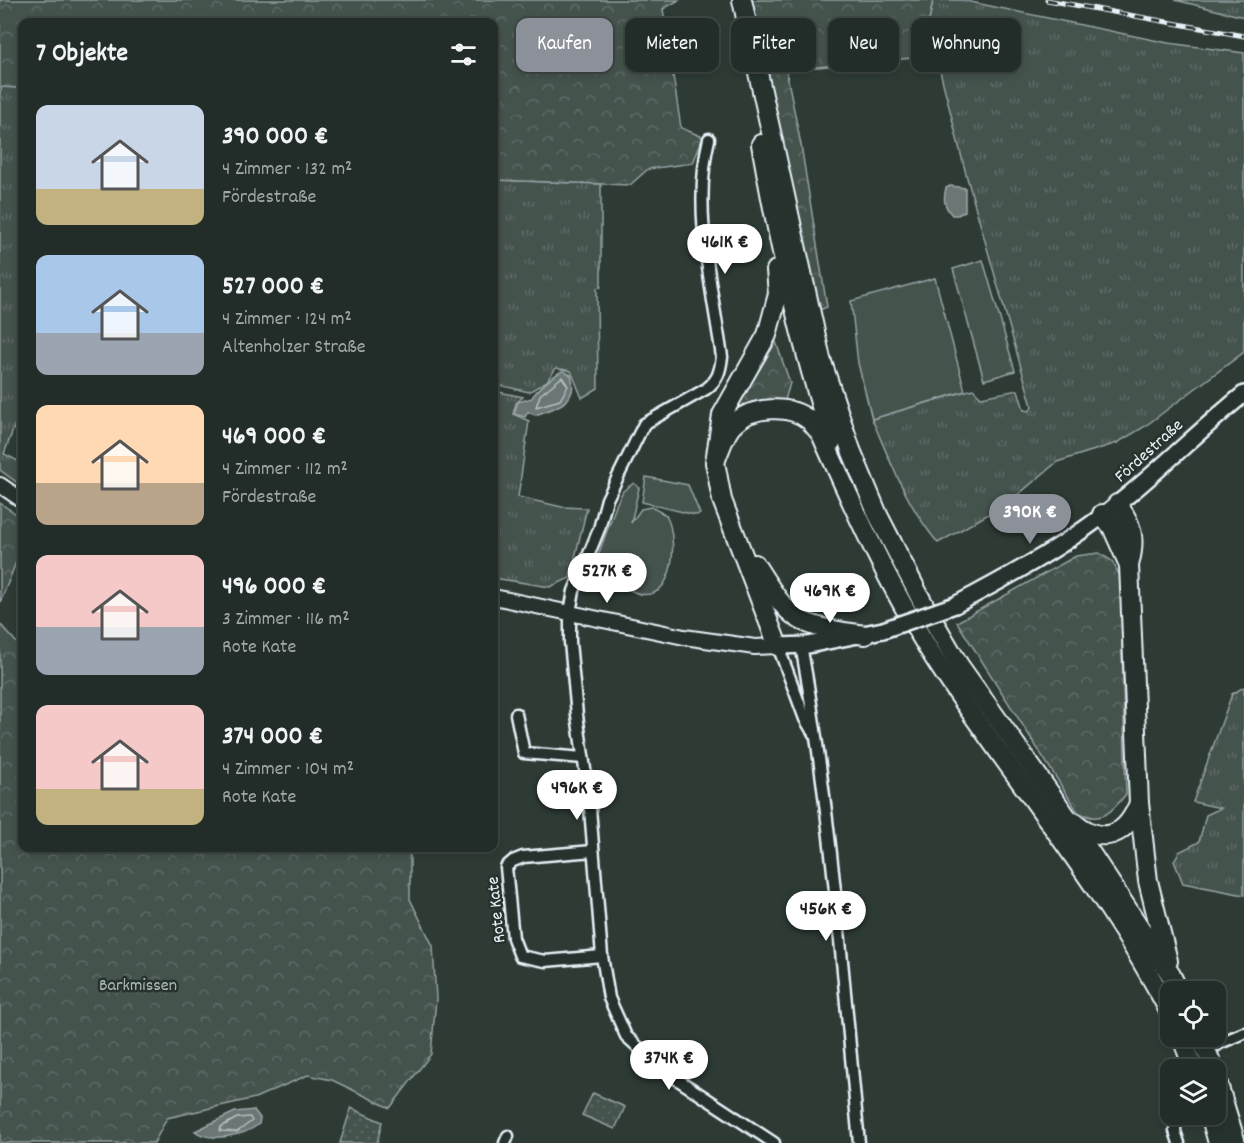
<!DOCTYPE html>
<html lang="de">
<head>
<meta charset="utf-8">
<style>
  :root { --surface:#222c28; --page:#2a3430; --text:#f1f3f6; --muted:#a2a7a8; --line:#3f4845; --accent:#8c9099 }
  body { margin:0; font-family:Dekko,sans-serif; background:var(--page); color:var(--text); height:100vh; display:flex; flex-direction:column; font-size:22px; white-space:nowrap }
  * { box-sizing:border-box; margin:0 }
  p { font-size:20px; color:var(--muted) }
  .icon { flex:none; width:33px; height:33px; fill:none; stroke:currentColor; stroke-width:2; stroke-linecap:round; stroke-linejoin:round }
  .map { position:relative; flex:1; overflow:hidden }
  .drawer { position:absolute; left:18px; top:18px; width:480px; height:834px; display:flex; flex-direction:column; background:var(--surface); border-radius:12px; box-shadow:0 3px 9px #0003,0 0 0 2px var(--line) }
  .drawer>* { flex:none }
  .banner { position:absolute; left:516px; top:18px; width:570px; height:54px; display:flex; gap:12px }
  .buttons { position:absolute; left:1160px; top:981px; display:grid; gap:12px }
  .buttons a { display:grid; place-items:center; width:66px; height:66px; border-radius:12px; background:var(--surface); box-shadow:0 3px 9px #0003,0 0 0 2px var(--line); font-size:30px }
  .price { position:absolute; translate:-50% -51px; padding:0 14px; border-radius:21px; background:#fff; color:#222; font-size:20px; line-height:39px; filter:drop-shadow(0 2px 3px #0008) }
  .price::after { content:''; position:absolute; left:50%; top:36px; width:18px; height:14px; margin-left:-9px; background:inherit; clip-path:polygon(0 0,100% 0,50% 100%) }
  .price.selected { background:var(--accent); color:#fff }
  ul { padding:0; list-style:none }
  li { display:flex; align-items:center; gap:18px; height:150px; padding:0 18px }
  li span { display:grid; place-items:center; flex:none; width:168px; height:120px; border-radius:12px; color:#555 }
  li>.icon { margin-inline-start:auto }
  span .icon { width:72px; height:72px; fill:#fffc; stroke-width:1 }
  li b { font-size:26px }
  h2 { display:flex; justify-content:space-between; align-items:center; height:72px; padding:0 18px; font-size:26px }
  .tag { padding:0 21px; border-radius:12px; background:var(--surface); box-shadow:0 3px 9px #0003,0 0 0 2px var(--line); font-size:21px; line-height:54px }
  .tag.selected { background:var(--accent); color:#fff }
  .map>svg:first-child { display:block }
  .grass { fill:url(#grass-tufts); stroke:#96a2a3; stroke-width:1.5 }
  .forest { fill:url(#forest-crowns); stroke:#96a2a3; stroke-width:1.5 }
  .park { fill:url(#park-dots); stroke:#96a2a3; stroke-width:1.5 }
  .pitch { fill:#45524e; stroke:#96a2a3; stroke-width:1.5 }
  .water { fill:#6b7775; stroke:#9da8a9; stroke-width:1.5 }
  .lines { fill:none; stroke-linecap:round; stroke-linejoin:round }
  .shore { stroke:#b6c0c4; stroke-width:1.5 }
  .minor-casing { stroke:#e8f1f8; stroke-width:15 }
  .tertiary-casing { stroke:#e8f1f8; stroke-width:18 }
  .secondary-casing { stroke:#e8f1f8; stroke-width:20 }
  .trunk-casing { stroke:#e8f1f8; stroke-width:22 }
  .minor { stroke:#26332d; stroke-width:10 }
  .tertiary { stroke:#26332d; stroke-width:14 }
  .secondary { stroke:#26332d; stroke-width:15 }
  .trunk { stroke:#26332d; stroke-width:18 }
  .rail-casing { stroke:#e8f1f8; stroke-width:5 }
  .rail { stroke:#26332d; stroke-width:3; stroke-dasharray:9; stroke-linecap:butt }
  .secondary-bridge-casing { stroke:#e8f1f8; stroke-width:20; stroke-linecap:butt }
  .trunk-bridge-casing { stroke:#e8f1f8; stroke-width:22; stroke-linecap:butt }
  .secondary-bridge { stroke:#26332d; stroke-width:15 }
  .trunk-bridge { stroke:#26332d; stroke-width:18 }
  .labels { text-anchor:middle; stroke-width:5; stroke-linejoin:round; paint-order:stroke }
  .street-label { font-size:18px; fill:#e8f1f8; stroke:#26332d }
  .park-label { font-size:18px; fill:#afb9bc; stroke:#26332d }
</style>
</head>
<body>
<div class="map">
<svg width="1244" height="1143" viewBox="0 0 1244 1143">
  <defs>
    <pattern id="grass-tufts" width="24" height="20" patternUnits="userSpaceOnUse" patternTransform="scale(1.5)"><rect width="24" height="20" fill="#45524e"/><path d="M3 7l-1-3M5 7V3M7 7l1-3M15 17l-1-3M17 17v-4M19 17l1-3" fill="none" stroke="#606b68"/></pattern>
    <pattern id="forest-crowns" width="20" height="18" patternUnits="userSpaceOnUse" patternTransform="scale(1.5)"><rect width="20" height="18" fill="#45524e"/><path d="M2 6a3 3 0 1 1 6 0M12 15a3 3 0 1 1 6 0" fill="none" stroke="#606b68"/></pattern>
    <pattern id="park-dots" width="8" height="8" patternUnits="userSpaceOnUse" patternTransform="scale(1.5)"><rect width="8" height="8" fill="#45524e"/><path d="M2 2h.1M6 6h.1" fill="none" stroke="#606b68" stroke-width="1.8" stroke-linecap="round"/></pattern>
  </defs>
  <rect width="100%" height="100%" fill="#2e3b35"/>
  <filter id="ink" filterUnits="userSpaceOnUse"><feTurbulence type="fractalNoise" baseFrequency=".0167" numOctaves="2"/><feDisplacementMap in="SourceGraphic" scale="12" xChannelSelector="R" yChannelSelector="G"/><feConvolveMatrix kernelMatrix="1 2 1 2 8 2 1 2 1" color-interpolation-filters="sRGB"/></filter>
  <g filter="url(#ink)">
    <g class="grass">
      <path d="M933 0H961L1168 43 1244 53V352L1144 427 1117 443 1057 462 1008 503 938 543C907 506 891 463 872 419L973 389 981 397 1018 390 1024 410 1030 411 1032 406 966 174 936 55 922 57Z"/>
      <path d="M1175 0H1244V17Z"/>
      <path d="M2 87 22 88V406L4 454 22 463V486L0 470V92Z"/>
      <path d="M494 180 601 184V287L597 288 598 388 582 398 571 371 556 368 547 381 529 392 494 384Z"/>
      <path d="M494 391 523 397 516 403 513 414 529 421 518 497 562 507 587 508 570 578 550 587 494 578Z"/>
      <path d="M1244 687V895L1183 883 1174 861 1179 852 1199 842 1206 815 1221 808 1193 802 1232 694Z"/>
    </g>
    <g class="forest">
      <path d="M0 0H679L663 9 681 128 703 137 693 163 648 169 630 185 494 180V22H22V88L0 87Z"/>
      <path d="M752 0H933L922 57 786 70 801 145 827 307 817 311 764 72Z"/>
      <path d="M776 342 790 383 785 400H760L734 412Z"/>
      <path d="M0 503 22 518V547L0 603Z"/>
      <path d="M1099 553 1112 561 1120 576 1126 794C1112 812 1101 825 1078 812L957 622 1076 556Z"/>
      <path d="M0 624 17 643H22V848H410V899L433 946 436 999 431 1054 390 1108 332 1080 308 1075 255 1098 167 1118 154 1143H0Z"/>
    </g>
    <g class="park">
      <path d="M593 1093 625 1107 615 1129 582 1115Z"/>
      <path d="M351 1108 382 1122 377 1143H340Z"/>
    </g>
    <g class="pitch">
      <path d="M983 260 1015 371 984 380 953 269Z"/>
      <path d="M935 278 965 391 872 419 858 363 851 301Z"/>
      <path d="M646 477 688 485 700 514 695 515 642 502Z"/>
      <path d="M634 483 639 488 631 523 641 509 651 507 666 515C680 541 674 619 625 587L619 575 620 565 610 592 595 584 590 578 617 503 623 491Z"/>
    </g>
    <g class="water">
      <path d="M950 186 965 188V211L958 215H952C944 206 943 200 946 188Z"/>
      <path d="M563 371 571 375C579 402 557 408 535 415L528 412 525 417 514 414 518 402 532 398C535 391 556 373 563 371Z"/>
      <path d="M254 1110 260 1118 259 1124C244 1136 209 1143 195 1131L235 1112Z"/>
    </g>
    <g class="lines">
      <g class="shore">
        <path d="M562 377 568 386 560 400 536 407 540 395Z"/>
        <path d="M250 1117 252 1121 237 1132 220 1131 221 1127 237 1118Z"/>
      </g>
      <g class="minor-casing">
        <g id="minor">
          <path d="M709 139C692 209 712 287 722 357 720 372 718 380 706 389L644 424 607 499 599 529 574 591 570 612V642L577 715 589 796 602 956 609 998 626 1036 663 1070 774 1143"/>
          <path d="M801 645C831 809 843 976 859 1143"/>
          <path d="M778 646 805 719 814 734"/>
          <path d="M516 714 524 753 583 758"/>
          <path d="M593 851 523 857 513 861 506 867 513 938 520 956 545 961 602 956"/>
          <path d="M1205 1054 1220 1043 1244 1033"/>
          <path d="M1176 1114 1175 1131 1179 1143"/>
          <path d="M505 1143 508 1136"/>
        </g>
      </g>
      <g class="tertiary-casing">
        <g id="tertiary">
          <path d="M0 485 22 500"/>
          <path d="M494 597 684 637 755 647 778 646"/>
        </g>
      </g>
      <g class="secondary-casing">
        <g id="secondary">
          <path d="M955 605C995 584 1034 563 1071 538 1134 497 1186 441 1244 394"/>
          <path d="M778 646 808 645 883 630"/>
        </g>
      </g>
      <g class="trunk-casing">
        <g id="trunk">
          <path d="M742 0 821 359 851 450 878 515 923 603 959 665 1067 817 1171 975 1179 992"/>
          <path d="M761 144C779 245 800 344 832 441"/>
          <path d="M776 270 778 294 767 335 722 415 715 462 722 500 778 646"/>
          <path d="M715 462C720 450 725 432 734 424 751 406 790 404 809 420 813 424 817 430 821 434 857 516 896 602 946 676 1021 788 1108 892 1170 1013"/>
          <path d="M1117 504C1133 524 1136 540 1129 565L1139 803 1148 881 1168 961"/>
          <path d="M1102 514 1112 527 1129 565"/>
          <path d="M755 564C792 623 794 625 865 635"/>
          <path d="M1074 822C1103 846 1126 836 1139 803"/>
          <path d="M1181 1036 1188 1054"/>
          <path d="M1215 1074 1236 1143"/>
          <path d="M1210 1114 1218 1143"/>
        </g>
      </g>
      <use href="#minor" class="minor"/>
      <use href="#tertiary" class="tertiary"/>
      <use href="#secondary" class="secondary"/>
      <use href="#trunk" class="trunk"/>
      <g class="rail-casing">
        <path id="rail" d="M1047 0 1244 36"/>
      </g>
      <use href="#rail" class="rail"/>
      <g class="secondary-bridge-casing">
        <path id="secondary-bridge" d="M883 630 955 605"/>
      </g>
      <g class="trunk-bridge-casing">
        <g id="trunk-bridge">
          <path d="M1203 1043 1211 1062"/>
          <path d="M1188 1054 1194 1070"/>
        </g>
      </g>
      <use href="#secondary-bridge" class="secondary-bridge"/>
      <use href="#trunk-bridge" class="trunk-bridge"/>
    </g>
  </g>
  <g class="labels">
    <g class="street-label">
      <text transform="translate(1148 450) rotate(-42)" y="6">Fördestraße</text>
      <text transform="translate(495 910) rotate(-96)" y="6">Rote Kate</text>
    </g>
    <g class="park-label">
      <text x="138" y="990">Barkmissen</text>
    </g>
  </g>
</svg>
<div class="buttons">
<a><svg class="icon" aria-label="locate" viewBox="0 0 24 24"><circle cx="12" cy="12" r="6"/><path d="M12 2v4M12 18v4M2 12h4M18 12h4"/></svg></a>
<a><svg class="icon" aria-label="layers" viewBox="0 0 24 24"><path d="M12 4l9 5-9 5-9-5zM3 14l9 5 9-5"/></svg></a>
</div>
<b class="price" style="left:725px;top:275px">461K €</b>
<b class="price selected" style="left:1030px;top:545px">390K €</b>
<b class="price" style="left:607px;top:604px">527K €</b>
<b class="price" style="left:830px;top:624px">469K €</b>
<b class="price" style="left:577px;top:821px">496K €</b>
<b class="price" style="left:826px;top:942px">456K €</b>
<b class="price" style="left:669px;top:1091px">374K €</b>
<div class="banner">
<a class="tag selected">Kaufen</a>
<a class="tag">Mieten</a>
<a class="tag">Filter</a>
<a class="tag">Neu</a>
<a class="tag">Wohnung</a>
</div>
<section class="drawer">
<h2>7 Objekte<svg class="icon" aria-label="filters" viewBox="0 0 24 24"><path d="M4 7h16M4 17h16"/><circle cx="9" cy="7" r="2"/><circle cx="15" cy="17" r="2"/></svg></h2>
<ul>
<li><span style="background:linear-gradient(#c9d6e8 70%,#c2b280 0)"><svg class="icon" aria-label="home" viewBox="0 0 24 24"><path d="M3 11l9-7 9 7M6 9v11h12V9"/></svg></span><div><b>390 000 €</b><p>4 Zimmer · 132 m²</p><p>Fördestraße</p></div></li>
<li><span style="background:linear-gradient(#a9c7e8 65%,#9aa5b1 0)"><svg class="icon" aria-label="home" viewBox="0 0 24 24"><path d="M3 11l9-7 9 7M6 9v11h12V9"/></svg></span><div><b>527 000 €</b><p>4 Zimmer · 124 m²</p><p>Altenholzer Straße</p></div></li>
<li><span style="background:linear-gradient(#ffd9b3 65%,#b9a48a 0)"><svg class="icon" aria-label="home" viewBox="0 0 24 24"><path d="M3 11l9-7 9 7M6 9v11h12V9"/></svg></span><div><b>469 000 €</b><p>4 Zimmer · 112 m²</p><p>Fördestraße</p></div></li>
<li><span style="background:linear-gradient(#f6c9c9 60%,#9aa5b1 0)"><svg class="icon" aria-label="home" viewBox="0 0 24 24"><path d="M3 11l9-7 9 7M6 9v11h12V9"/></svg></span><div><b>496 000 €</b><p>3 Zimmer · 116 m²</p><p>Rote Kate</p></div></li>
<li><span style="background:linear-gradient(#f6c9c9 70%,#c2b280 0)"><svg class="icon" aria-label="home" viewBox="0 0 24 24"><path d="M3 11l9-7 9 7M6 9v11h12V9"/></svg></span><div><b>374 000 €</b><p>4 Zimmer · 104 m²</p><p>Rote Kate</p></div></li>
</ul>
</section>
</div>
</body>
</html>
